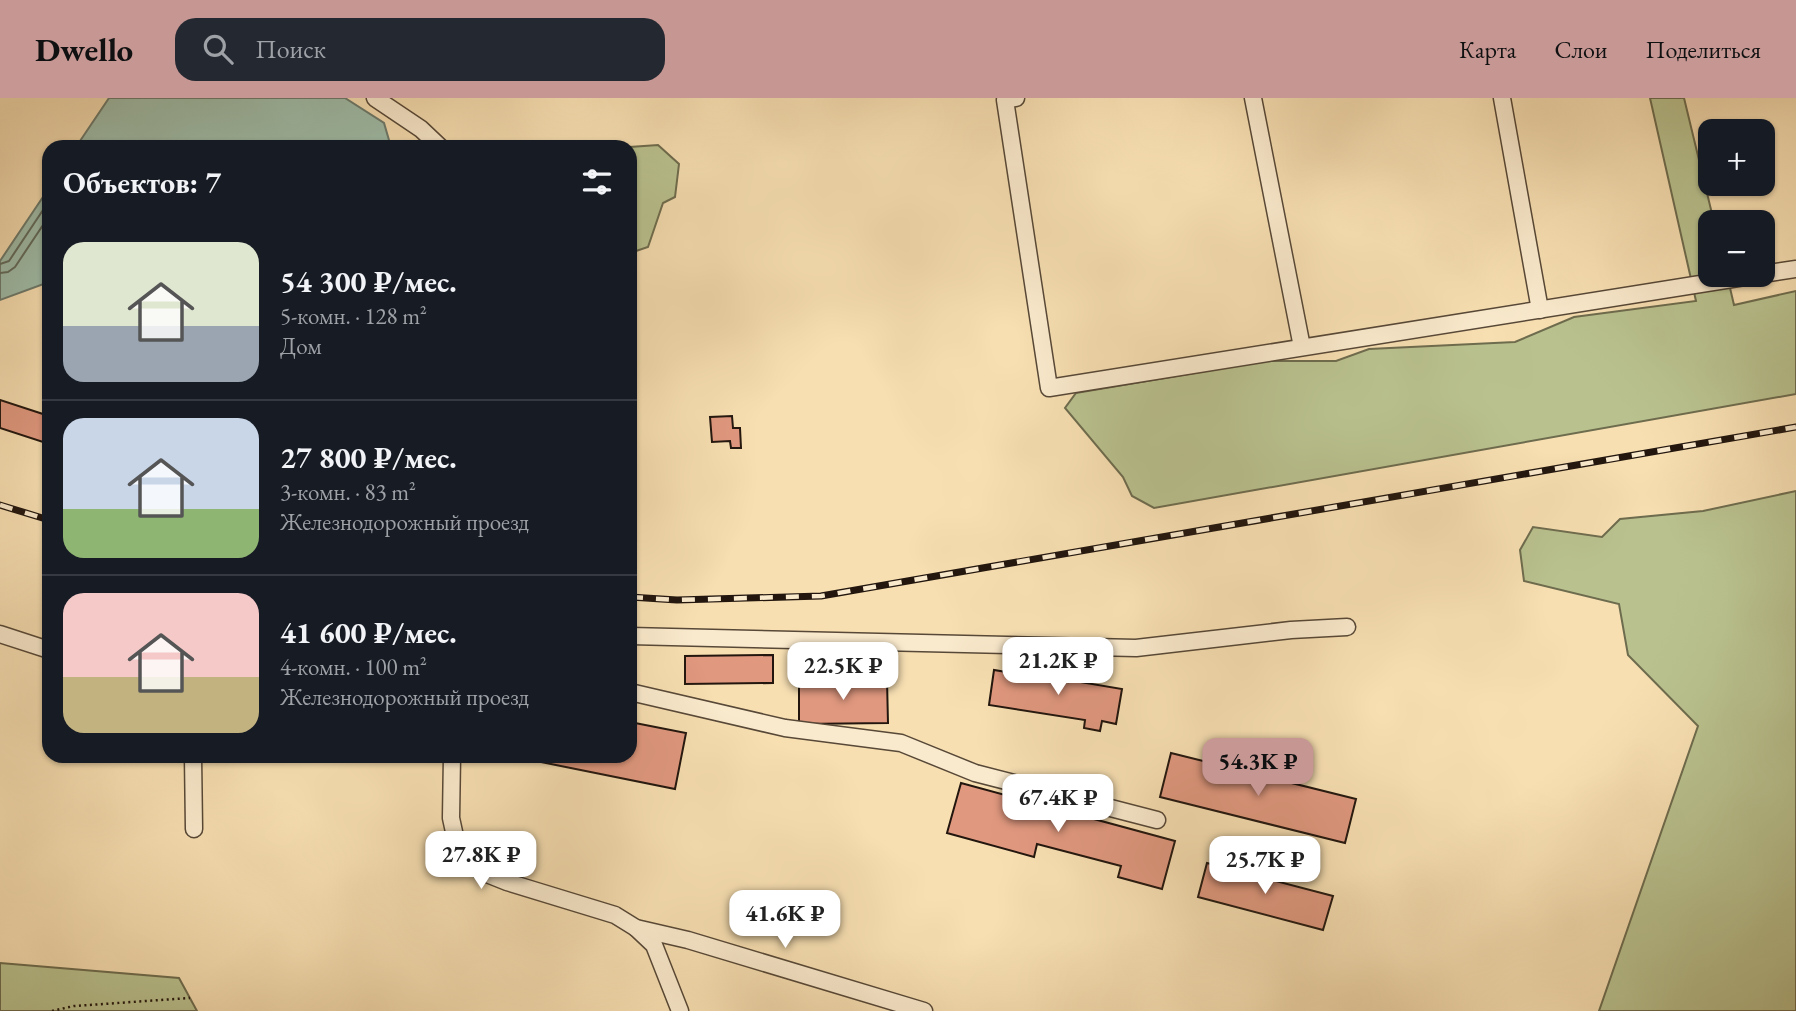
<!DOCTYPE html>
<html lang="ru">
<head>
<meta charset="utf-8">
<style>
  :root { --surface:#171b24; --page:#242831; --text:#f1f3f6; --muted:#9ea1a6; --line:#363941; --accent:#c59692 }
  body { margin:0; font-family:"EB Garamond",serif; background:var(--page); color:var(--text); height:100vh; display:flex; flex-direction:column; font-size:26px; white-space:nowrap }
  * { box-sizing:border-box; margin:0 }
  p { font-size:23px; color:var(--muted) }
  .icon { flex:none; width:38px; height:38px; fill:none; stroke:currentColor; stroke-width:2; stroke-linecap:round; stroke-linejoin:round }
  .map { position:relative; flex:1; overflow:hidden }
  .details { position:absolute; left:42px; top:42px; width:595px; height:623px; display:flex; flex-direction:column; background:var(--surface); border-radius:21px; box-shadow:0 2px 5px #0004 }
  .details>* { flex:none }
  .tools { position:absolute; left:1698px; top:21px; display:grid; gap:14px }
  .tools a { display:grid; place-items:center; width:77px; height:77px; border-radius:14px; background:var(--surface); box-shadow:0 2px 5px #0004; font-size:35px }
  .price { position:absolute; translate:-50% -60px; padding:0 16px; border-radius:14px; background:#fff; color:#222; font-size:23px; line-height:46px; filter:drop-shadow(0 2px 4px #0008) }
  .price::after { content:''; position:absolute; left:50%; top:42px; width:21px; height:16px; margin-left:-10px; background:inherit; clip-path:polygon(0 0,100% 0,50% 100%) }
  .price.on { background:var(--accent); color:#111 }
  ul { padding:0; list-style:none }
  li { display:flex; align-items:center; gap:21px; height:175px; padding:0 21px }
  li+li { border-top:2px solid var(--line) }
  li span { display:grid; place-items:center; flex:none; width:196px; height:140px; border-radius:21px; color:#555 }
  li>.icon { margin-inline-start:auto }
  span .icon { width:84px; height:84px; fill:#fffc; stroke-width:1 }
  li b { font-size:30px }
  h2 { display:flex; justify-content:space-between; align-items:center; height:84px; padding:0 21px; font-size:30px }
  header { display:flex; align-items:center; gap:42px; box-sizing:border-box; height:98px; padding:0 35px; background:var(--accent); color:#111 }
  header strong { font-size:33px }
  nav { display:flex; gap:38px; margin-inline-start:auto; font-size:24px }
  .search { width:490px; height:63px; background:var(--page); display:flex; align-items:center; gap:18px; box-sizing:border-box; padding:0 24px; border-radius:21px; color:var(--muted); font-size:26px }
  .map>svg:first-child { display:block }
  .green { fill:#b9c28f; stroke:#6e6c4e; stroke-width:2 }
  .water { fill:#9ebdaa; stroke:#6c7a6c; stroke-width:2 }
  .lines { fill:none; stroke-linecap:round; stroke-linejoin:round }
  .shore { stroke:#606a5c; stroke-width:2 }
  .building { fill:#e0987f; stroke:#22160e; stroke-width:2 }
  .minor-casing { stroke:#574837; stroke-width:19 }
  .path { stroke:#22160e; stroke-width:2.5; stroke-dasharray:2 3.5; stroke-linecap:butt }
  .minor { stroke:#faeacd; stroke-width:16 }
  .rail-casing { stroke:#22160e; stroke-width:7 }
  .rail { stroke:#faeacd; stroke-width:4.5; stroke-dasharray:13; stroke-linecap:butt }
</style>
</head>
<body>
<header>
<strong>Dwello</strong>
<div class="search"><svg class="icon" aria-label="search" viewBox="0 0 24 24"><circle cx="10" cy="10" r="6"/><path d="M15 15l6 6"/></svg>Поиск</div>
<nav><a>Карта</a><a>Слои</a><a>Поделиться</a></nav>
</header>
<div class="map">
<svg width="1796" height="913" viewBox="0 0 1796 913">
  <rect width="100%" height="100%" fill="#f7dfb2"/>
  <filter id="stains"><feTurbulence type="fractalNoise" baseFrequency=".00286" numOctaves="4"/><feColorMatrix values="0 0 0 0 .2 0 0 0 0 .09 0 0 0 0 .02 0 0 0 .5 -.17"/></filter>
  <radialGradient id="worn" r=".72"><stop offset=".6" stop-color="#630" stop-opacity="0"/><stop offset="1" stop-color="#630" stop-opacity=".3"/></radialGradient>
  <g class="green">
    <path d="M1650 0H1684L1714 124H1710V177H1727L1734 207 1796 193V296L1154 410 1132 398 1123 379 1065 310 1076 295 1265 263H1336L1369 251 1515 244 1574 219 1696 203Z"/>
    <path d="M658 47 679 66 675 99 663 105 648 149 630 155V49Z"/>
    <path d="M1796 393V913H1599L1698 628 1628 557 1619 506 1524 483 1520 452 1533 429 1602 439 1620 421 1703 413Z"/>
    <path d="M0 865 179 880 197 913H0Z"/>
  </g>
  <g class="water">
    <path d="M109 0H345L384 25 391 49H76Z"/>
    <path d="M49 90V184L0 202V163Z"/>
  </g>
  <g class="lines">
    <g class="shore">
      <path d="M0 166 9 163 49 103"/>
      <path d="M0 175 8 174 15 169 49 118"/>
    </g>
  </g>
  <g class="building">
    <path d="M0 302 49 318 43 344 0 330Z"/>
    <path d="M732 318 733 330H740L741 350H731L730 343 712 344 710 319Z"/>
    <path d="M773 557V585L685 586V558Z"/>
    <path d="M1071 563 1083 565 1080 584 1122 591 1116 626 1102 623 1100 633 1084 630 1085 622 989 607 994 572 1068 584Z"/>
    <path d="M887 582 888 625 799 626V583Z"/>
    <path d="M630 624 686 635 675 691 536 663 537 658H630Z"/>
    <path d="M1171 655 1356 701 1345 745 1160 699Z"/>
    <path d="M961 685 1175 743 1162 791 1118 779 1121 768 1037 746 1034 759 947 735Z"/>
    <path d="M1207 765 1333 798 1323 832 1198 799Z"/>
  </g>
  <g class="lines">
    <g class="minor-casing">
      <g id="minor">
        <path d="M375 0 421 31 440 49"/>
        <path d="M1016 0 1005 2 1049 290 1757 177"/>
        <path d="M1253 0 1302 249"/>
        <path d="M1502 0 1540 212"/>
        <path d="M1762 176 1796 171"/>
        <path d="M0 536 49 552"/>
        <path d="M630 538 1136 550 1291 532 1347 529"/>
        <path d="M630 594 785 630 901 645 975 675 1157 722"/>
        <path d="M193 658 194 731"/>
        <path d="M452 658 451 720 456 743 463 756 482 774 507 784 615 817 636 830 688 842 924 913"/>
        <path d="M636 830 654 847 680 913"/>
      </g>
    </g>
    <path class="path" d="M52 913 74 908 190 900"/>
    <use href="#minor" class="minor"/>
    <g class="rail-casing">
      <g id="rail">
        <path d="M0 407 49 422"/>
        <path d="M630 499 677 502 821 498 1796 329"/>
      </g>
    </g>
    <use href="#rail" class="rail"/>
  </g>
  <rect width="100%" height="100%" filter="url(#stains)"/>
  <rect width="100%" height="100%" fill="url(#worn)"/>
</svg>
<div class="tools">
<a>+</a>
<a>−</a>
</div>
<b class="price" style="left:1058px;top:599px">21.2K ₽</b>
<b class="price" style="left:843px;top:604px">22.5K ₽</b>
<b class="price on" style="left:1258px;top:700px">54.3K ₽</b>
<b class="price" style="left:1058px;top:736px">67.4K ₽</b>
<b class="price" style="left:481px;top:793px">27.8K ₽</b>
<b class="price" style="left:1265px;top:798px">25.7K ₽</b>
<b class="price" style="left:785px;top:852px">41.6K ₽</b>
<section class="details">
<h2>Объектов: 7<svg class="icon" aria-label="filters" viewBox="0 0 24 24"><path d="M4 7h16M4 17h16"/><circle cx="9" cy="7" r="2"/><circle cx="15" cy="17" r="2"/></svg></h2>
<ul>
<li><span style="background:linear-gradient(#dfe7d0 60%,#9aa5b1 0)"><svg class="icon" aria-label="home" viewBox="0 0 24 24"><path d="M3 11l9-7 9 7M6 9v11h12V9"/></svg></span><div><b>54 300 ₽/мес.</b><p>5-комн. · 128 m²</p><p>Дом</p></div></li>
<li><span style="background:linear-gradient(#c9d6e8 65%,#8fb573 0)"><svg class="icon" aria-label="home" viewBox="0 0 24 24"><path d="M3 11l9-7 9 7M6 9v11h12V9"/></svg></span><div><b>27 800 ₽/мес.</b><p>3-комн. · 83 m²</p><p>Железнодорожный проезд</p></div></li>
<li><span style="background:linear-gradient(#f6c9c9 60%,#c2b280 0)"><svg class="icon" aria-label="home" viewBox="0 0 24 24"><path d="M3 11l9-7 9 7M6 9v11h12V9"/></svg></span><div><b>41 600 ₽/мес.</b><p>4-комн. · 100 m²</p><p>Железнодорожный проезд</p></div></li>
</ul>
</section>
</div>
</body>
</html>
